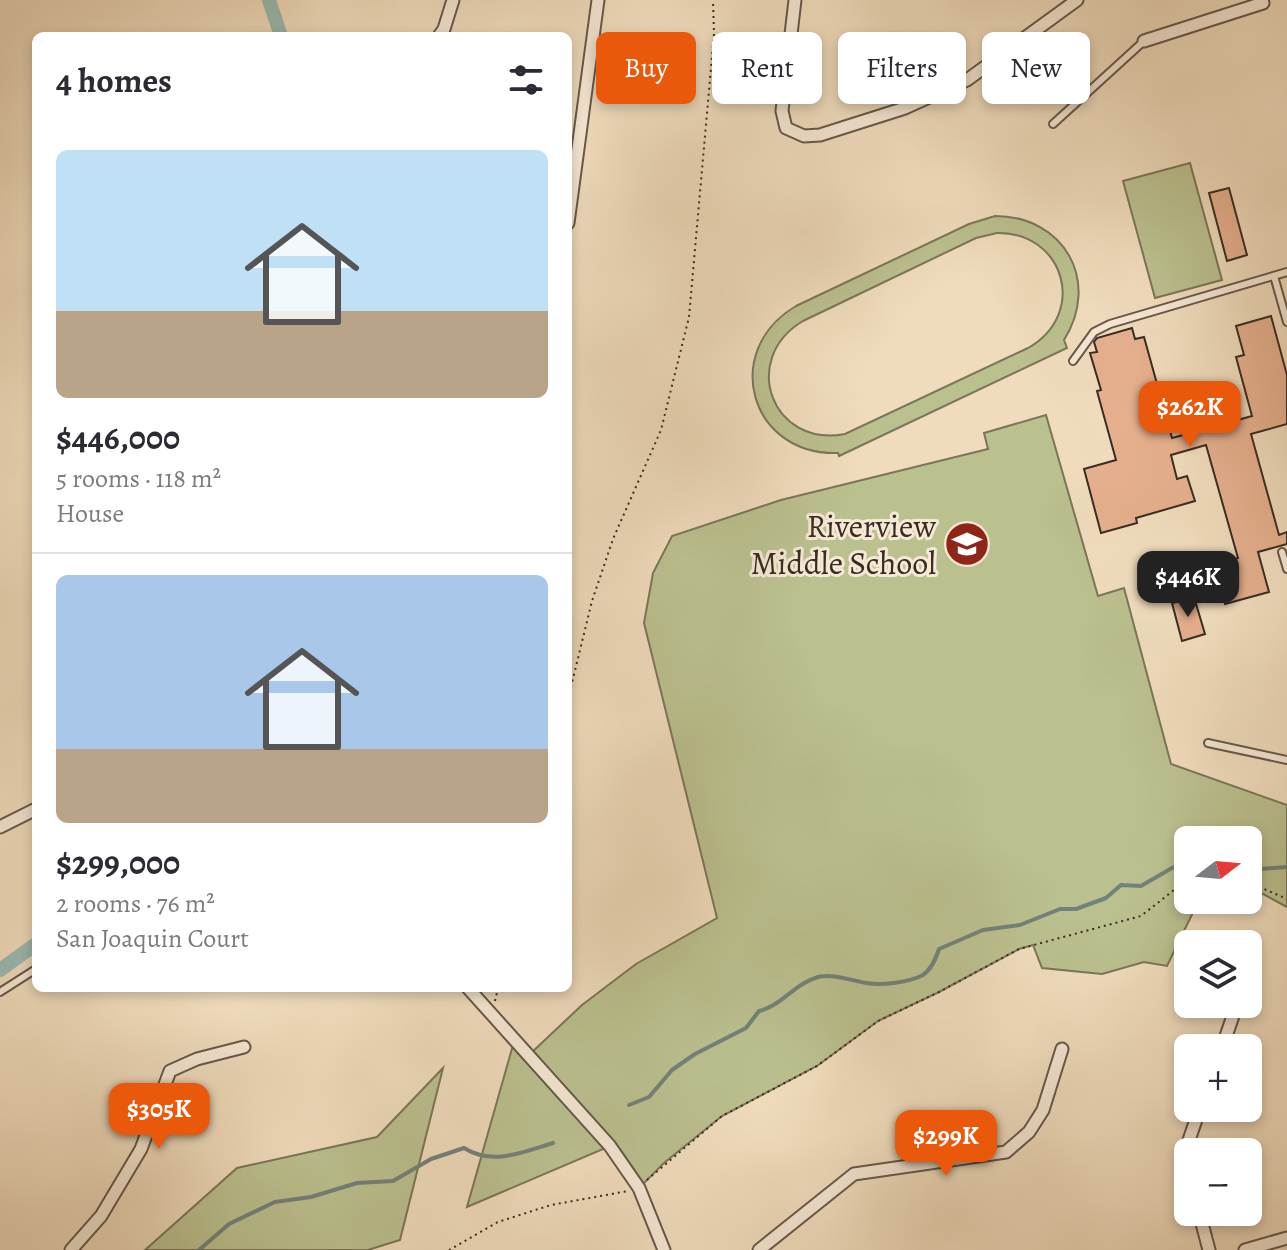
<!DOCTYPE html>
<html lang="en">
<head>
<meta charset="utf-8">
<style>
  :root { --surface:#fff; --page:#f2f2f3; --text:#2b2b33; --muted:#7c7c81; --line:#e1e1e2; --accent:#ea580c }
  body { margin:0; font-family:Alegreya,serif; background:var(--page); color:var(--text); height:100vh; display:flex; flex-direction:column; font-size:30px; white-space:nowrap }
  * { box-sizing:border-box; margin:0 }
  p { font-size:26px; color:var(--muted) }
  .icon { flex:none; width:44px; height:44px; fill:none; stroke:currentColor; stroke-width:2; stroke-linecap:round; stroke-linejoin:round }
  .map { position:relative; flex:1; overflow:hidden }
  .sheet { position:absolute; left:32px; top:32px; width:540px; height:960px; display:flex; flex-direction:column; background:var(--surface); border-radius:12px; box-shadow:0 4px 12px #0003 }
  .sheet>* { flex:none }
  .guide { position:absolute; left:596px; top:32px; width:570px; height:72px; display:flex; gap:16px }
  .needle { width:52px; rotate:74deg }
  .tools { position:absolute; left:1174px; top:826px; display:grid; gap:16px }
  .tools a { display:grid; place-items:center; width:88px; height:88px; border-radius:12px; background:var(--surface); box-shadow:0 4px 12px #0003; font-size:40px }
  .price { position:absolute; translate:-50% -68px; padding:0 18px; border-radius:16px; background:var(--accent); color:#fff; font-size:26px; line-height:52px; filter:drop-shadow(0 2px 4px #0008) }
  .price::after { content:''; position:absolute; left:50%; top:48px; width:24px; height:18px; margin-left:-12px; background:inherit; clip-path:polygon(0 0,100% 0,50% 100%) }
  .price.selected { background:#222; color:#fff }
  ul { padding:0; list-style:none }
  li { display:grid; align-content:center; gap:16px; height:424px; padding:0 24px }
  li+li { border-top:2px solid var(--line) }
  li span { display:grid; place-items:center; height:248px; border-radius:12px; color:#555 }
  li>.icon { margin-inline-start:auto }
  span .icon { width:144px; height:144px; fill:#fffc; stroke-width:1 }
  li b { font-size:34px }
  h2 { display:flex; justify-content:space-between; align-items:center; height:96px; padding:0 24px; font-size:34px }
  .tag { padding:0 28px; border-radius:12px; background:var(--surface); box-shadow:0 4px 12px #0003; font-size:28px; line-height:72px }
  .tag.selected { background:var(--accent); color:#fff }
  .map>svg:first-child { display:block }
  .green { fill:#bbc08f; stroke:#7a7659; stroke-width:2; fill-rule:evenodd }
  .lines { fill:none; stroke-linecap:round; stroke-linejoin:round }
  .stream { stroke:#738279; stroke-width:4 }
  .canal { stroke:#9abbb3; stroke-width:14 }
  .building { fill:#e6b08e; stroke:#392c23; stroke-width:2 }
  .lane-casing { stroke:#67584a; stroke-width:10 }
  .street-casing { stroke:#67584a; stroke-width:15 }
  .path { stroke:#392c23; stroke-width:2; stroke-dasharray:2 4; stroke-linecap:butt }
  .lane { stroke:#f5e8d4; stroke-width:6 }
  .street { stroke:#f5e8d4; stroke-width:11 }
  .labels { text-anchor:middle; stroke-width:6; stroke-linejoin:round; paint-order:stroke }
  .poi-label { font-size:32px; fill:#392c23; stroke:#f5e8d4; text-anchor:end }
</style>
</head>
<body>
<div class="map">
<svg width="1287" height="1250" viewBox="0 0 1287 1250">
  <rect width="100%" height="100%" fill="#f0dcbd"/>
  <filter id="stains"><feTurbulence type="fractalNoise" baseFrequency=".0025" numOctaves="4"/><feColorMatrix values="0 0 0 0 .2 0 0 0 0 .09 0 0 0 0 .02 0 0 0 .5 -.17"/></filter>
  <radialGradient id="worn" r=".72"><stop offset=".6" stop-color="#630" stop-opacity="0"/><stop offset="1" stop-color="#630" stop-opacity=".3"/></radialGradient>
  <g class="green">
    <path d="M1190 163 1222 280 1155 298 1123 181Z"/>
    <path d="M995 216C1064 216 1101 281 1064 340L1067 348 839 456 838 453C750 456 720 351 796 306L969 224ZM997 233C1065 232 1088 314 1028 348L845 434C772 448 739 359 803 321L976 238Z"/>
    <path d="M1046 415 1098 596 1124 588 1171 764 1287 805V907L1248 886V840H1188V900H1199L1167 966 1144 962 1102 974 1042 968 1033 945 1019 949 939 992 878 1021 817 1066 722 1116 664 1163 639 1188 610 1146 467 1207 515 1038 530 1054 582 1005 636 964 717 918 644 623 653 573 672 536 781 500 988 449 984 433Z"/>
    <path d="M443 1068 400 1240 368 1250H145L237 1168 377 1137Z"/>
  </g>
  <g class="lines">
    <g class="stream">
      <path d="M1248 864 1260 869 1287 867"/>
      <path d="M629 1105 649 1097 672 1070 695 1054 746 1028 759 1011C781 1006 794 984 818 977 833 973 852 981 867 983 881 986 910 982 923 975 932 969 936 958 939 949L983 930 1020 925 1060 909H1076L1106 898 1121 885 1141 886 1172 868 1188 864"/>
      <path d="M199 1250 229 1224 275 1202 311 1197 357 1183 393 1181 431 1159 464 1148C493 1166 523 1152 553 1143"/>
    </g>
    <g class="canal">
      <path d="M269 0 281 36"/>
      <path d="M0 970 36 944"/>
    </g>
  </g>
  <g class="building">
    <path d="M1229 188 1247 255 1227 261 1209 193Z"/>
    <path d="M1271 316 1287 375V424L1251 434 1279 535 1287 532V544L1258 552 1269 592 1225 604 1214 565 1238 558 1206 445 1171 455 1177 479 1187 476 1195 501 1136 518 1137 523 1101 533 1084 469 1116 460 1097 391 1101 390 1090 353 1097 352 1094 342 1097 338 1132 328 1135 339 1144 337 1172 438 1252 416 1236 357 1244 355 1236 326Z"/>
    <path d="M1194 597 1205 634 1182 641 1172 603Z"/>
  </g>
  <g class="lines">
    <g class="lane-casing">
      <g id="lane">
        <path d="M1053 124 1144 41"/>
        <path d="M1274 276 1287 322"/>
        <path d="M1073 361 1094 332 1110 324 1287 272"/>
        <path d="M1282 552 1287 569"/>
        <path d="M1208 743 1287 760"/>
        <path d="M0 992 36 969"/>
      </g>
    </g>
    <g class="street-casing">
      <g id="street">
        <path d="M795 0 782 111 786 128 804 136 820 135 905 108 967 80 1077 0"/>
        <path d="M439 36 444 29 453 0"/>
        <path d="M1144 41 1263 3 1262 0"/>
        <path d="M568 223 598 0"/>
        <path d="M0 827 36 809"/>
        <path d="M468 988 610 1146 639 1188 664 1250"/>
        <path d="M1222 1048 1237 1004"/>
        <path d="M1188 1170V1143L1200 1108"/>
        <path d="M1199 1212 1209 1250"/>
        <path d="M71 1250 101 1216 141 1149 170 1071 197 1059 244 1047"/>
        <path d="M759 1250 854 1174 1006 1152 1029 1132 1043 1110 1062 1049"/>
        <path d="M1245 1250 1287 1238"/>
      </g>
    </g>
    <g class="path">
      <path d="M568 699 592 601 613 539 661 430 689 317 714 34 713 0"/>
      <path d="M1248 882 1287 899"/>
      <path d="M495 1001 498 988"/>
      <path d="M647 1180 722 1116 817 1066 878 1021 939 992 1019 949 1141 916 1188 879"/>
      <path d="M449 1250 498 1222 551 1205 628 1191"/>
    </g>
    <use href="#lane" class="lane"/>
    <use href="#street" class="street"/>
  </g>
  <defs>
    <g id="school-disc" transform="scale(2.3)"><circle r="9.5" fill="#8f2418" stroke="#f5e8d4"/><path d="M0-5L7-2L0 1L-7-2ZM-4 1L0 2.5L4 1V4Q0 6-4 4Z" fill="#fff"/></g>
  </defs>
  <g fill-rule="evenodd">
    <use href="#school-disc" x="967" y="544"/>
  </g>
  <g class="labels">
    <g class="poi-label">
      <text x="936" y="537">Riverview<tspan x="936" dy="37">Middle School</tspan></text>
    </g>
  </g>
  <rect width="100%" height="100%" filter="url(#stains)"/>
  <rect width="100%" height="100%" fill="url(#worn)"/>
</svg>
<div class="tools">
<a><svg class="needle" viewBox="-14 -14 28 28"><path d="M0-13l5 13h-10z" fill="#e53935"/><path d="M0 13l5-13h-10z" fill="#7c7c81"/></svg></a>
<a><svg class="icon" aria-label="layers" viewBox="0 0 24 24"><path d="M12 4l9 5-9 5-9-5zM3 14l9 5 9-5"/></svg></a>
<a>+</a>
<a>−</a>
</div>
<b class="price" style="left:1190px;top:449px">$262K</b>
<b class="price selected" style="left:1188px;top:619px">$446K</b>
<b class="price" style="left:159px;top:1151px">$305K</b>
<b class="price" style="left:946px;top:1178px">$299K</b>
<div class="guide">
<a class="tag selected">Buy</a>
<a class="tag">Rent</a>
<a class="tag">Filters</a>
<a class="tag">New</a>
</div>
<section class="sheet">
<h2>4 homes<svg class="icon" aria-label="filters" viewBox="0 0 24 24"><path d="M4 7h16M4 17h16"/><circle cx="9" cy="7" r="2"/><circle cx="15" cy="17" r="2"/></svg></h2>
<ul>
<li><span style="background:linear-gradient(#bfe0f5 65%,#b9a48a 0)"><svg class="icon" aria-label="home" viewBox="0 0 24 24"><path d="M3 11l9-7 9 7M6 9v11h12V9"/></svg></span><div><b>$446,000</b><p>5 rooms · 118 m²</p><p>House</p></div></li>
<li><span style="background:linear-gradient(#a9c7e8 70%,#b9a48a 0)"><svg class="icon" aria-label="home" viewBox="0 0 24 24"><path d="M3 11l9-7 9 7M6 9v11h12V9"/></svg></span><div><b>$299,000</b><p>2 rooms · 76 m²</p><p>San Joaquin Court</p></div></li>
</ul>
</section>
</div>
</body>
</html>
